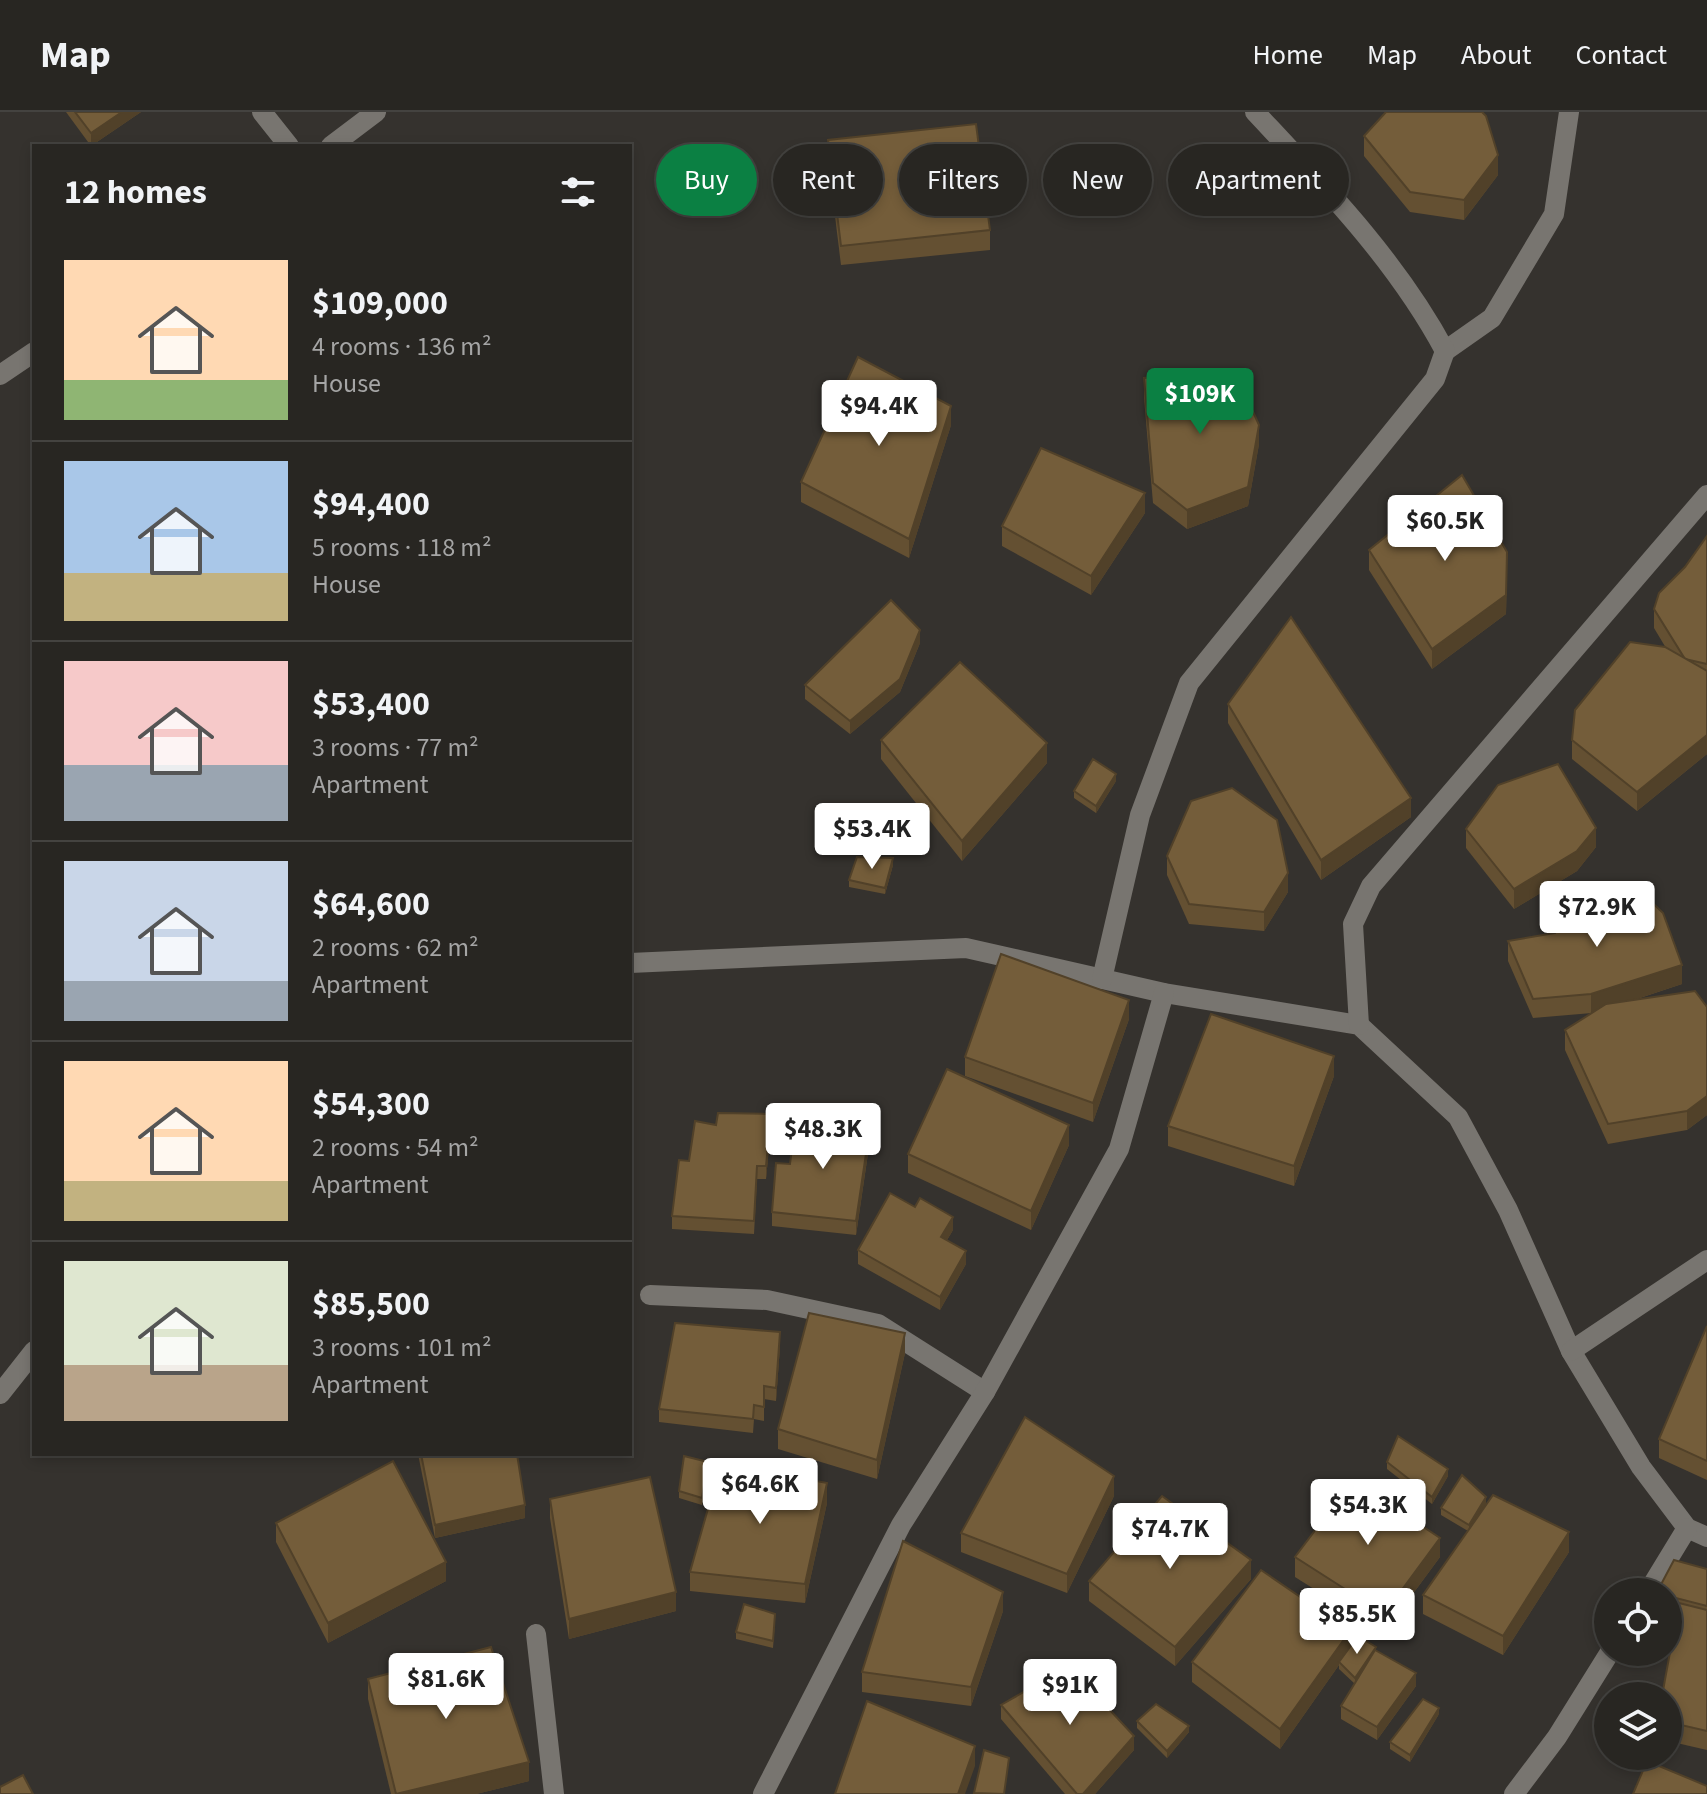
<!DOCTYPE html>
<html lang="en">
<head>
<meta charset="utf-8">
<style>
  :root { --surface:#282622; --page:#34322f; --text:#f1f3f6; --muted:#a5a5a5; --line:#444340; --accent:#0b8043 }
  body { margin:0; font-family:"Source Sans 3",sans-serif; background:var(--page); color:var(--text); height:100vh; display:flex; flex-direction:column; font-size:30px; white-space:nowrap }
  * { box-sizing:border-box; margin:0 }
  p { font-size:26px; color:var(--muted) }
  .icon { flex:none; width:44px; height:44px; fill:none; stroke:currentColor; stroke-width:2; stroke-linecap:round; stroke-linejoin:round }
  .map { position:relative; flex:1; overflow:hidden }
  .panel { position:absolute; left:32px; top:32px; width:600px; height:1312px; display:flex; flex-direction:column; background:var(--surface); border-radius:0px; box-shadow:0 4px 12px #0003,0 0 0 2px var(--line) }
  .panel>* { flex:none }
  .top-card { position:absolute; left:656px; top:32px; width:760px; height:72px; display:flex; gap:16px }
  .tools { position:absolute; left:1594px; top:1466px; display:grid; gap:16px }
  .tools a { display:grid; place-items:center; width:88px; height:88px; border-radius:50%; background:var(--surface); box-shadow:0 4px 12px #0003,0 0 0 2px var(--line); font-size:40px }
  .price { position:absolute; translate:-50% -68px; padding:0 18px; border-radius:8px; background:#fff; color:#222; font-size:26px; line-height:52px; filter:drop-shadow(0 2px 4px #0008) }
  .price::after { content:''; position:absolute; left:50%; top:48px; width:24px; height:18px; margin-left:-12px; background:inherit; clip-path:polygon(0 0,100% 0,50% 100%) }
  .price.current { background:var(--accent); color:#fff }
  ul { padding:0; list-style:none }
  li { display:flex; align-items:center; gap:24px; height:200px; padding:0 32px }
  li+li { border-top:2px solid var(--line) }
  li span { display:grid; place-items:center; flex:none; width:224px; height:160px; border-radius:0px; color:#555 }
  li>.icon { margin-inline-start:auto }
  span .icon { width:96px; height:96px; fill:#fffc; stroke-width:1 }
  li b { font-size:34px }
  h2 { display:flex; justify-content:space-between; align-items:center; height:96px; padding:0 32px; font-size:34px }
  .chip { padding:0 28px; border-radius:36px; background:var(--surface); box-shadow:0 4px 12px #0003,0 0 0 2px var(--line); font-size:28px; line-height:72px }
  .chip.current { background:var(--accent); color:#fff }
  header { display:flex; align-items:center; gap:48px; box-sizing:border-box; height:112px; padding:0 40px; background:var(--surface); border-bottom:2px solid var(--line) }
  header strong { font-size:38px }
  nav { display:flex; gap:44px; margin-inline-start:auto; font-size:28px }
  .map>svg:first-child { display:block }
  .lines { fill:none; stroke-linecap:round; stroke-linejoin:round }
  .street { stroke:#787570; stroke-width:20 }
  .wall { fill:#645032 }
  .shaded-wall { fill:#514129 }
  .building { fill:#745d3a; stroke:#514129; stroke-width:2 }
</style>
</head>
<body>
<header>
<strong>Map</strong>
<nav><a>Home</a><a>Map</a><a>About</a><a>Contact</a></nav>
</header>
<div class="map">
<svg width="1707" height="1682" viewBox="0 0 1707 1682">
  <rect width="100%" height="100%" fill="#35322e"/>
  <g class="lines">
    <g class="street">
      <path d="M262 0 289 34"/>
      <path d="M331 34 376 0"/>
      <path d="M1445 239 1492 206 1554 102 1569 0"/>
      <path d="M0 263 34 240"/>
      <path d="M630 851 966 836 1164 881 1359 913 1458 1005 1508 1098 1571 1239 1641 1355 1687 1416 1707 1425"/>
      <path d="M1102 867 1140 703 1189 571 1435 267 1445 239C1397 149 1324 74 1255 0"/>
      <path d="M1359 913 1353 812 1371 774 1707 383"/>
      <path d="M650 1183 767 1188 878 1212 985 1280"/>
      <path d="M1571 1239 1707 1148"/>
      <path d="M0 1282 34 1239"/>
      <path d="M1648 1480 1687 1416"/>
      <path d="M536 1522 554 1682"/>
      <path d="M763 1682 901 1413 985 1280 1119 1037 1164 881"/>
      <path d="M1514 1682 1557 1625 1610 1540"/>
    </g>
  </g>
  <g class="wall">
    <path d="M66 0H141L91 34Z"/>
    <path d="M1364 24 1498 63 1464 108 1410 100 1364 44Z"/>
    <path d="M828 28 990 118V138L841 153 828 47Z"/>
    <path d="M1144 266 1259 332 1248 394 1187 417 1153 391 1144 286Z"/>
    <path d="M951 313 909 446 801 390V370Z"/>
    <path d="M1145 401 1091 483 1002 434V414Z"/>
    <path d="M1707 424V642L1637 699 1572 647V628L1666 536 1654 516V497Z"/>
    <path d="M1369 438 1507 460 1506 502 1432 557 1369 458Z"/>
    <path d="M920 531 900 580 850 622 805 587V573Z"/>
    <path d="M1228 592 1411 705 1321 768 1228 611Z"/>
    <path d="M881 628 1047 651 962 749 881 647Z"/>
    <path d="M1116 669 1096 701 1074 686V679Z"/>
    <path d="M1466 717 1596 735 1577 759 1514 797 1466 736Z"/>
    <path d="M1167 744 1288 780 1264 819 1189 812 1167 763Z"/>
    <path d="M893 753 885 782 849 775V768Z"/>
    <path d="M1578 805 1682 872 1631 889 1707 895V1003L1687 1018 1608 1032 1565 938V918L1592 901 1533 906 1508 849V829L1554 821Z"/>
    <path d="M1129 907 1093 1010 965 964V945Z"/>
    <path d="M1334 964 1294 1074 1168 1034V1014Z"/>
    <path d="M716 1013 771 1015 766 1067H757L754 1122 672 1117V1104L689 1049Z"/>
    <path d="M810 1018 870 1028 856 1123 772 1114V1100L790 1052Z"/>
    <path d="M1069 1033 1031 1118 908 1061V1042Z"/>
    <path d="M953 1118 947 1128 966 1152 940 1198 858 1152V1138Z"/>
    <path d="M1707 1214V1368L1659 1346V1327Z"/>
    <path d="M780 1234 776 1289 764 1287V1309L754 1307 753 1321 659 1310V1297Z"/>
    <path d="M905 1241 877 1367 778 1337V1317Z"/>
    <path d="M418 1342H517L525 1406 435 1426Z"/>
    <path d="M1387 1350 1448 1364 1432 1392 1387 1357Z"/>
    <path d="M708 1357 702 1393 679 1386V1379Z"/>
    <path d="M1114 1384 1067 1481 961 1440V1421Z"/>
    <path d="M550 1387 676 1499 569 1527 550 1406Z"/>
    <path d="M827 1391 805 1491 690 1479V1460Z"/>
    <path d="M1486 1392 1569 1440 1503 1543 1423 1502V1483L1468 1419 1441 1403V1396Z"/>
    <path d="M276 1411 446 1469 328 1531 276 1430Z"/>
    <path d="M1295 1445H1440L1384 1521 1373 1515 1367 1529 1350 1519V1535L1376 1539 1416 1574 1377 1628 1341 1607V1594L1355 1572 1339 1557V1553L1280 1637 1192 1570V1550L1338 1511V1505L1344 1496 1295 1465Z"/>
    <path d="M1707 1457V1638L1668 1629V1584L1677 1500 1668 1498V1480Z"/>
    <path d="M1251 1467 1175 1554 1089 1489V1469Z"/>
    <path d="M1003 1499 971 1594 862 1580V1560Z"/>
    <path d="M775 1509 773 1536 736 1527V1520Z"/>
    <path d="M368 1567 529 1669 476 1682H391L368 1587Z"/>
    <path d="M1001 1593 1134 1638 1095 1682H1065L1001 1607Z"/>
    <path d="M1439 1602 1410 1650 1390 1637V1630Z"/>
    <path d="M1137 1609 1189 1620 1167 1646 1137 1616Z"/>
  </g>
  <g class="shaded-wall">
    <path d="M122 0H141L91 34V21Z"/>
    <path d="M1498 43V63L1464 108V88Z"/>
    <path d="M951 294V313L909 446V427Z"/>
    <path d="M1259 313V332L1248 394 1187 417V398Z"/>
    <path d="M1145 381V401L1091 483V464Z"/>
    <path d="M1507 440 1506 502 1432 557V537Z"/>
    <path d="M920 518V531L900 580 850 622V609Z"/>
    <path d="M1707 623V642L1637 699V680Z"/>
    <path d="M1047 631V651L962 749V729Z"/>
    <path d="M1116 662V669L1096 701V694Z"/>
    <path d="M1411 686V705L1321 768V748Z"/>
    <path d="M1596 716V735L1577 759 1514 797V777Z"/>
    <path d="M893 746V753L885 782V776Z"/>
    <path d="M1288 761V780L1264 819V800Z"/>
    <path d="M1682 853V872L1591 902V882Z"/>
    <path d="M1129 888V907L1093 1010V991Z"/>
    <path d="M1334 944V964L1294 1074V1054Z"/>
    <path d="M1707 984V1003L1687 1018V999Z"/>
    <path d="M771 1002V1015L766 1067V1054Z"/>
    <path d="M1069 1013V1033L1031 1118V1099Z"/>
    <path d="M870 1015V1028L856 1123V1109Z"/>
    <path d="M953 1105V1118L941 1138V1125Z"/>
    <path d="M966 1139V1152L940 1198V1185Z"/>
    <path d="M780 1220V1234L776 1289V1276Z"/>
    <path d="M905 1221V1241L877 1367V1348Z"/>
    <path d="M708 1350V1357L702 1393V1386Z"/>
    <path d="M1448 1357V1364L1432 1392V1385Z"/>
    <path d="M1114 1364V1384L1067 1481V1462Z"/>
    <path d="M827 1371V1391L805 1491V1472Z"/>
    <path d="M1486 1385V1392L1469 1420V1413Z"/>
    <path d="M525 1393V1406L435 1426V1413Z"/>
    <path d="M1569 1420V1440L1503 1543V1524Z"/>
    <path d="M1440 1426V1445L1384 1521V1502Z"/>
    <path d="M1251 1448V1467L1175 1554V1535Z"/>
    <path d="M446 1450V1469L328 1531V1511Z"/>
    <path d="M676 1480V1499L569 1527V1507Z"/>
    <path d="M1003 1480V1499L971 1594V1575Z"/>
    <path d="M1373 1510V1516L1367 1529V1522Z"/>
    <path d="M1350 1519V1538L1339 1550V1553L1280 1637V1617Z"/>
    <path d="M1376 1535V1542L1355 1573V1566Z"/>
    <path d="M1416 1561V1574L1377 1628V1615Z"/>
    <path d="M1439 1596V1602L1410 1650V1643Z"/>
    <path d="M1189 1614V1620L1167 1646V1639Z"/>
    <path d="M1134 1624V1638L1095 1682H1083Z"/>
    <path d="M975 1634V1654L965 1682H958Z"/>
    <path d="M529 1650V1669L476 1682H397Z"/>
  </g>
  <g class="building">
    <path d="M75 0H122L91 21Z"/>
    <path d="M1386 0H1482L1486 4 1498 43 1464 88 1410 80 1364 24Z"/>
    <path d="M976 12 990 118 841 134 828 28Z"/>
    <path d="M858 245 951 294 909 427 801 370Z"/>
    <path d="M1234 258 1259 313 1248 375 1187 398 1153 371 1144 266Z"/>
    <path d="M1041 336 1145 381 1091 464 1002 414Z"/>
    <path d="M1462 363 1507 440 1506 483 1432 537 1369 438Z"/>
    <path d="M1707 424V552L1685 547 1654 497 1659 481 1685 455Z"/>
    <path d="M891 488 920 518 900 567 850 609 805 573Z"/>
    <path d="M1291 505 1411 686 1321 748 1228 592Z"/>
    <path d="M1630 530 1665 535 1707 559V623L1637 680 1572 628 1575 598Z"/>
    <path d="M960 550 1047 631 962 729 881 628Z"/>
    <path d="M1093 647 1116 662 1096 694 1074 679Z"/>
    <path d="M1558 652 1596 716 1577 739 1514 777 1466 717 1498 673Z"/>
    <path d="M1232 676 1277 708 1288 761 1264 800 1189 792 1167 744 1191 689Z"/>
    <path d="M857 745 893 746 885 776 849 768Z"/>
    <path d="M1639 778 1663 801 1682 853 1591 882 1533 887 1508 829 1555 821 1554 788 1578 805 1607 789Z"/>
    <path d="M1001 842 1129 888 1093 991 965 945Z"/>
    <path d="M1695 879 1707 895V984L1687 999 1608 1012 1565 918 1606 892Z"/>
    <path d="M1211 902 1334 944 1294 1054 1168 1014Z"/>
    <path d="M947 957 1069 1013 1031 1099 908 1042Z"/>
    <path d="M718 1001 771 1002 766 1054H757L754 1109 672 1104 679 1048 689 1049 695 1009 716 1013Z"/>
    <path d="M815 1002 870 1015 856 1109 772 1100 776 1051 790 1052 795 1012 810 1018Z"/>
    <path d="M890 1081 915 1095 920 1086 953 1105 941 1125 966 1139 940 1185 858 1138Z"/>
    <path d="M809 1201 905 1221 877 1348 778 1317Z"/>
    <path d="M675 1211 780 1220 776 1276 764 1274V1295L754 1293 753 1307 659 1297Z"/>
    <path d="M1707 1214V1349L1659 1327Z"/>
    <path d="M1025 1305 1114 1364 1067 1462 961 1421Z"/>
    <path d="M1398 1324 1448 1357 1432 1385 1387 1350Z"/>
    <path d="M421 1342H517L525 1393 435 1413Z"/>
    <path d="M684 1344 708 1350 702 1386 679 1379Z"/>
    <path d="M393 1349 446 1450 328 1511 276 1411Z"/>
    <path d="M721 1351 827 1371 805 1472 690 1460Z"/>
    <path d="M1462 1363 1486 1385 1469 1413 1441 1396Z"/>
    <path d="M650 1365 676 1480 569 1507 550 1387Z"/>
    <path d="M1353 1368 1440 1426 1384 1502 1295 1445Z"/>
    <path d="M1493 1383 1569 1420 1503 1524 1423 1483Z"/>
    <path d="M1162 1384 1251 1448 1175 1535 1089 1469Z"/>
    <path d="M903 1429 1003 1480 971 1575 862 1560Z"/>
    <path d="M1674 1448 1707 1457V1494L1668 1484V1480H1657Z"/>
    <path d="M1261 1458 1350 1519 1280 1617 1192 1550Z"/>
    <path d="M1679 1491 1707 1498V1619L1668 1610V1584H1662Z"/>
    <path d="M744 1492 775 1502 773 1529 736 1520Z"/>
    <path d="M1346 1494 1373 1510 1367 1522 1338 1505Z"/>
    <path d="M1358 1524 1376 1535 1355 1566 1339 1550Z"/>
    <path d="M491 1535 529 1650 396 1682 368 1567Z"/>
    <path d="M1375 1538 1416 1561 1377 1615 1341 1594Z"/>
    <path d="M1069 1554 1134 1624 1083 1682H1077L1001 1593Z"/>
    <path d="M1423 1587 1439 1596 1410 1643 1390 1630Z"/>
    <path d="M867 1589 975 1634 958 1682H835Z"/>
    <path d="M1156 1592 1189 1614 1167 1639 1137 1609Z"/>
    <path d="M984 1638 1009 1646 1004 1682 974 1681Z"/>
    <path d="M1647 1649 1707 1674V1682H1633Z"/>
    <path d="M23 1663 33 1682H0V1675Z"/>
  </g>
</svg>
<div class="tools">
<a><svg class="icon" aria-label="locate" viewBox="0 0 24 24"><circle cx="12" cy="12" r="6"/><path d="M12 2v4M12 18v4M2 12h4M18 12h4"/></svg></a>
<a><svg class="icon" aria-label="layers" viewBox="0 0 24 24"><path d="M12 4l9 5-9 5-9-5zM3 14l9 5 9-5"/></svg></a>
</div>
<b class="price current" style="left:1200px;top:324px">$109K</b>
<b class="price" style="left:879px;top:336px">$94.4K</b>
<b class="price" style="left:1445px;top:451px">$60.5K</b>
<b class="price" style="left:872px;top:759px">$53.4K</b>
<b class="price" style="left:1597px;top:837px">$72.9K</b>
<b class="price" style="left:823px;top:1059px">$48.3K</b>
<b class="price" style="left:760px;top:1414px">$64.6K</b>
<b class="price" style="left:1368px;top:1435px">$54.3K</b>
<b class="price" style="left:1170px;top:1459px">$74.7K</b>
<b class="price" style="left:1357px;top:1544px">$85.5K</b>
<b class="price" style="left:446px;top:1609px">$81.6K</b>
<b class="price" style="left:1070px;top:1615px">$91K</b>
<div class="top-card">
<a class="chip current">Buy</a>
<a class="chip">Rent</a>
<a class="chip">Filters</a>
<a class="chip">New</a>
<a class="chip">Apartment</a>
</div>
<section class="panel">
<h2>12 homes<svg class="icon" aria-label="filters" viewBox="0 0 24 24"><path d="M4 7h16M4 17h16"/><circle cx="9" cy="7" r="2"/><circle cx="15" cy="17" r="2"/></svg></h2>
<ul>
<li><span style="background:linear-gradient(#ffd9b3 75%,#8fb573 0)"><svg class="icon" aria-label="home" viewBox="0 0 24 24"><path d="M3 11l9-7 9 7M6 9v11h12V9"/></svg></span><div><b>$109,000</b><p>4 rooms · 136 m²</p><p>House</p></div></li>
<li><span style="background:linear-gradient(#a9c7e8 70%,#c2b280 0)"><svg class="icon" aria-label="home" viewBox="0 0 24 24"><path d="M3 11l9-7 9 7M6 9v11h12V9"/></svg></span><div><b>$94,400</b><p>5 rooms · 118 m²</p><p>House</p></div></li>
<li><span style="background:linear-gradient(#f6c9c9 65%,#9aa5b1 0)"><svg class="icon" aria-label="home" viewBox="0 0 24 24"><path d="M3 11l9-7 9 7M6 9v11h12V9"/></svg></span><div><b>$53,400</b><p>3 rooms · 77 m²</p><p>Apartment</p></div></li>
<li><span style="background:linear-gradient(#c9d6e8 75%,#9aa5b1 0)"><svg class="icon" aria-label="home" viewBox="0 0 24 24"><path d="M3 11l9-7 9 7M6 9v11h12V9"/></svg></span><div><b>$64,600</b><p>2 rooms · 62 m²</p><p>Apartment</p></div></li>
<li><span style="background:linear-gradient(#ffd9b3 75%,#c2b280 0)"><svg class="icon" aria-label="home" viewBox="0 0 24 24"><path d="M3 11l9-7 9 7M6 9v11h12V9"/></svg></span><div><b>$54,300</b><p>2 rooms · 54 m²</p><p>Apartment</p></div></li>
<li><span style="background:linear-gradient(#dfe7d0 65%,#b9a48a 0)"><svg class="icon" aria-label="home" viewBox="0 0 24 24"><path d="M3 11l9-7 9 7M6 9v11h12V9"/></svg></span><div><b>$85,500</b><p>3 rooms · 101 m²</p><p>Apartment</p></div></li>
</ul>
</section>
</div>
</body>
</html>
